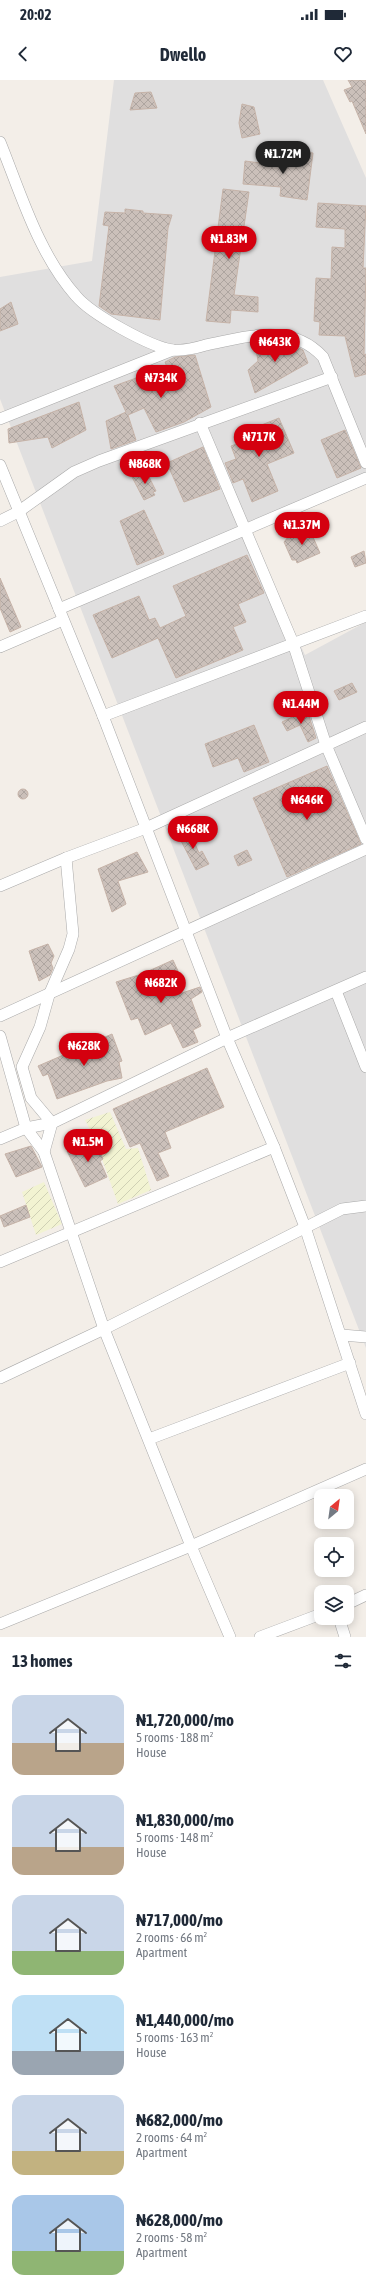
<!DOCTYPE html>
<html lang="en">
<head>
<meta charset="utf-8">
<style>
  :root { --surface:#fff; --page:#f6f6f7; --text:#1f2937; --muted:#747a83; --accent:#d4000f }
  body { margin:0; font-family:"Asap Condensed",sans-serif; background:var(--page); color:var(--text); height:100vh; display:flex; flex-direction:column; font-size:15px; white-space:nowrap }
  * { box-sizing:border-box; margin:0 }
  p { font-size:13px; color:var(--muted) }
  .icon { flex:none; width:22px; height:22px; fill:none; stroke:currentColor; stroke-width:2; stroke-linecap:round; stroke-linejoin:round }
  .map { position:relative; height:1557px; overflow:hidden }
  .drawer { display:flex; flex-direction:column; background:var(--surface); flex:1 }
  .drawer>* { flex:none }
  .needle { width:26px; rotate:29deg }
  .fabs { position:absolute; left:314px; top:1409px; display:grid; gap:8px }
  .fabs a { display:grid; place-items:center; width:40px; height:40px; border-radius:8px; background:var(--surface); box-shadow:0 2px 10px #0003; font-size:20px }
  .price { position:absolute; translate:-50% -34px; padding:0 9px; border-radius:14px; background:var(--accent); color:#fff; font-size:13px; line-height:26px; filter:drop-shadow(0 1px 2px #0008) }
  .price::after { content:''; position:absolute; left:50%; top:24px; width:12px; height:9px; margin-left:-6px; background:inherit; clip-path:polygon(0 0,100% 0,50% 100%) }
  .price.current { background:#222; color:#fff }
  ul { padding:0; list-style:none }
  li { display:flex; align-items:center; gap:12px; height:100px; padding:0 12px }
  li span { display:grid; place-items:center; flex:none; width:112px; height:80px; border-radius:12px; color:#555 }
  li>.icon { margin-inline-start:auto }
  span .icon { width:48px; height:48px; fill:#fffc; stroke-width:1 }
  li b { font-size:17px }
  h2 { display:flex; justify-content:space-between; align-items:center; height:48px; padding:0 12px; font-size:17px }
  .status { display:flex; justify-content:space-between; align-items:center; height:28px; padding:0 20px; background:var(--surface); direction:ltr }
  .status svg { height:11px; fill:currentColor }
  header { display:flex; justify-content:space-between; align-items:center; height:52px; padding:0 12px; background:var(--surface); font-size:18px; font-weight:700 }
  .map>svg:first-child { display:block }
  .residential { fill:#e0dfdf }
  .farmland { fill:url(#farmland-furrows) }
  .building { fill:url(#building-cross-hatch); stroke:#c6b3a8 }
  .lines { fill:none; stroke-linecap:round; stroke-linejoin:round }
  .street-casing { stroke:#a9a9a9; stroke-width:12 }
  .street { stroke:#fff; stroke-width:11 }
</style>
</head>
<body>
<div class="status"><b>20:02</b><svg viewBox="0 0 49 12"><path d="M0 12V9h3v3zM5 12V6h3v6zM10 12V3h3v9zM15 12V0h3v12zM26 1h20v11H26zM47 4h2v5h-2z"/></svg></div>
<header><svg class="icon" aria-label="back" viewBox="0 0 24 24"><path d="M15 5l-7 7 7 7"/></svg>Dwello<svg class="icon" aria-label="heart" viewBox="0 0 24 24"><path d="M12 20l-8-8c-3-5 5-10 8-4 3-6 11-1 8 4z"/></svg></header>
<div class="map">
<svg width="366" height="1557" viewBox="0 0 366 1557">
  <defs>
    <pattern id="farmland-furrows" width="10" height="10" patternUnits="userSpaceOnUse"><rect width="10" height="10" fill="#f2f3d2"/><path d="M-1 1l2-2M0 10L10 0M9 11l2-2" fill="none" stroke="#cfd0b4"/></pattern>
    <pattern id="building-cross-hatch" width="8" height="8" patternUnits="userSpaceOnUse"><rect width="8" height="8" fill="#cbc0ba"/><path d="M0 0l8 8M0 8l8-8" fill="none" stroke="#aea5a0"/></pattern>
  </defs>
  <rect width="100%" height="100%" fill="#f3eee8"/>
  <path class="residential" d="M114 0H323L366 98V404L248 453 305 575 366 542V1268L0 319V197L92 181Z"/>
  <g class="farmland">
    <path d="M110 1032 126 1069 138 1068 151 1110 118 1124 95 1059 85 1040Z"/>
    <path d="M44 1102 62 1144 36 1155 22 1112Z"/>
  </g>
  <g class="building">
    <path d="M348 0H366V54L352 21 350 22 344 10 352 7Z"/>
    <path d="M151 12 157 28 130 30 135 13Z"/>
    <path d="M242 24 254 27 260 54 242 58 239 43Z"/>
    <path d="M285 70 313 73 307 120 280 116 281 107 243 104 245 81 283 86Z"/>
    <path d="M223 109 249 112 234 215 258 217V232L231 230 230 243 206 241Z"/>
    <path d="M318 123 366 126 363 188H366L364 275 366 274V294L355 297 345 256 319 255 320 242 314 241 316 198 331 199 332 167 345 168V149L316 147Z"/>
    <path d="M125 129 143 131V133L172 135 168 148 160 240 111 234 99 226 109 146 103 145 105 132 125 133Z"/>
    <path d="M11 222 18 244 0 251V229Z"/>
    <path d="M267 262 294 266 303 270 308 283 255 313 248 290 258 281 255 263Z"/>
    <path d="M195 275 211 327 184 342 156 352 144 328 128 335 136 360 111 369 106 341 126 332 114 306 167 287 165 282 175 277Z"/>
    <path d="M79 322 86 350 52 368 48 357 9 363 8 349Z"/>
    <path d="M279 338 294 373 267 384 278 411 252 422 243 399 233 403 225 383 236 379 231 366 247 360 244 352Z"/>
    <path d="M345 350 361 388 337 398 321 360Z"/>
    <path d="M203 367 220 409 184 422 167 383Z"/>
    <path d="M146 391 156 411 153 412 155 415 144 420 132 397Z"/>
    <path d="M144 430 164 474 137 485 120 441Z"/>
    <path d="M309 448 320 473 297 483 296 480H292L284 462 289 456Z"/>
    <path d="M364 471 366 483 355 487 351 477Z"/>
    <path d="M247 475 264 513 238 524 246 542 233 547 243 570 176 598 158 558 112 578 93 535 139 516 149 540 155 538 160 548 186 536 173 506Z"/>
    <path d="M0 498 21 547 10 552 0 528Z"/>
    <path d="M352 603 357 612 339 620 334 611Z"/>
    <path d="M307 630 316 658 308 662 300 645 287 651 282 642Z"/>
    <path d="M254 645 269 682 244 692 238 678 213 687 205 664Z"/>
    <path d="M327 686 361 764 287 797 253 718Z"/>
    <circle cx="23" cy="714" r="5"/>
    <path d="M188 748 199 773 202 771 209 784 196 790 177 753Z"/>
    <path d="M247 770 252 780 238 786 234 776Z"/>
    <path d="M137 772 148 792 118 801 126 824 112 832 98 789Z"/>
    <path d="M48 864 54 876 51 883 53 888 50 895 39 901 29 871Z"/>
    <path d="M173 880 178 891 163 897 170 917 200 907 202 912 191 919 201 946 193 950 198 962 183 968 171 943 145 955 138 938 131 940 116 902 142 894Z"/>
    <path d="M112 954 122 981 119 982 122 998 107 1001 57 1019 48 994 43 996 38 986Z"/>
    <path d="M207 988 224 1027 165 1052 171 1068 158 1073 169 1096 157 1101 140 1063 130 1067 113 1029Z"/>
    <path d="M95 1059 103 1079 100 1081 107 1097 85 1107 67 1071Z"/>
    <path d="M31 1066 42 1087 16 1097 5 1074Z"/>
    <path d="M26 1125 30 1137 4 1147 0 1136Z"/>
  </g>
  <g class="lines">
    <g class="street-casing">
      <g id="street">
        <path d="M0 62C21 114 38 173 76 216 91 234 150 267 173 270 184 271 196 268 206 265 247 257 291 242 323 277L366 383"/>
        <path d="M0 339 173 270"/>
        <path d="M200 343 293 563 326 665 366 759"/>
        <path d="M0 385 103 636 227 958 274 1067 305 1147 366 1334"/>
        <path d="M0 441 18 432 74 392 99 381 332 297"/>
        <path d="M59 529 366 398"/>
        <path d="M0 567 63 540"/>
        <path d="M103 636 366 536"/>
        <path d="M0 806 66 778 146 748 366 647"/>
        <path d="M336 911 366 987"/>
        <path d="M0 936 366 769"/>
        <path d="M0 956 26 1048 44 1072 104 1249 191 1466 230 1557"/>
        <path d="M0 1059 26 1048 52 1043 227 958 366 897"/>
        <path d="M44 1072 52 1043 31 1018 22 987 40 947 49 915 69 869 73 854 66 778"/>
        <path d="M0 1182 274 1067"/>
        <path d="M342 1255 366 1257"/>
        <path d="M0 1298 104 1249 342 1129 366 1126"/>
        <path d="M149 1359 350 1283"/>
        <path d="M347 1524 366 1515"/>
        <path d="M339 1538 345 1557"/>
        <path d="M0 1544 191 1466 366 1389"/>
        <path d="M260 1557 321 1534"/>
      </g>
    </g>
    <use href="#street" class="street"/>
  </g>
</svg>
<div class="fabs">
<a><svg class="needle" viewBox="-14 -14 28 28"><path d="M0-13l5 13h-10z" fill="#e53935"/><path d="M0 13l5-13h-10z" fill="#747a83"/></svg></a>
<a><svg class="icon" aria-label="locate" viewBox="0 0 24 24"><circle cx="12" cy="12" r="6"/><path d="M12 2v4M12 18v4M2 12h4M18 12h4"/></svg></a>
<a><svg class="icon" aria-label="layers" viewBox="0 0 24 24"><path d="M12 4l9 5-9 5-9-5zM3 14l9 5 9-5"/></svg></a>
</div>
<b class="price current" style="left:283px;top:95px">₦1.72M</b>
<b class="price" style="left:229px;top:180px">₦1.83M</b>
<b class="price" style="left:275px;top:283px">₦643K</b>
<b class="price" style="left:161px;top:319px">₦734K</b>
<b class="price" style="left:259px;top:378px">₦717K</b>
<b class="price" style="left:145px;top:405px">₦868K</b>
<b class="price" style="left:302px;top:466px">₦1.37M</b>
<b class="price" style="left:301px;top:645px">₦1.44M</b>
<b class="price" style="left:307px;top:741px">₦646K</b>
<b class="price" style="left:193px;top:770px">₦668K</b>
<b class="price" style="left:161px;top:924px">₦682K</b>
<b class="price" style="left:84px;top:987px">₦628K</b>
<b class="price" style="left:88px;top:1083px">₦1.5M</b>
</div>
<section class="drawer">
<h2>13 homes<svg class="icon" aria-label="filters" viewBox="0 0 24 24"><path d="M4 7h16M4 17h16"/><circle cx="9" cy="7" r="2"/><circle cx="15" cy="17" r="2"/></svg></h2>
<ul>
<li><span style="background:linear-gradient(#c9d6e8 60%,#b9a48a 0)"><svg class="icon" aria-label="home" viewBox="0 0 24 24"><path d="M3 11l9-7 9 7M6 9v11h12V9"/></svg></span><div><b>₦1,720,000/mo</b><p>5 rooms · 188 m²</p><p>House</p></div></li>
<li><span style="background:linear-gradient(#c9d6e8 65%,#b9a48a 0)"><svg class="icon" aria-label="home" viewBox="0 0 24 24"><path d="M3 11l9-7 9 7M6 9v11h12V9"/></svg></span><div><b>₦1,830,000/mo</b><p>5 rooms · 148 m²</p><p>House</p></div></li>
<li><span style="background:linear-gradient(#c9d6e8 70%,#8fb573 0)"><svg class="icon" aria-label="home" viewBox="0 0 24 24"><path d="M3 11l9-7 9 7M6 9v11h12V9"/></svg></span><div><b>₦717,000/mo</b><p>2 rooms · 66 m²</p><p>Apartment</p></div></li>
<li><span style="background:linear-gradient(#bfe0f5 70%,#9aa5b1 0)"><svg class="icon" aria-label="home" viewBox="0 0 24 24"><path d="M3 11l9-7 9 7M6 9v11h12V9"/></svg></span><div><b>₦1,440,000/mo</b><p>5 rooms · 163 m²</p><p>House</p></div></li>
<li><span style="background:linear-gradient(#c9d6e8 70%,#c2b280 0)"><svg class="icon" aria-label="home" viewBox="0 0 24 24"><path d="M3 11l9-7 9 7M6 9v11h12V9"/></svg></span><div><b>₦682,000/mo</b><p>2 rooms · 64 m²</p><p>Apartment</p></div></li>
<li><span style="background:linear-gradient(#a9c7e8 70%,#8fb573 0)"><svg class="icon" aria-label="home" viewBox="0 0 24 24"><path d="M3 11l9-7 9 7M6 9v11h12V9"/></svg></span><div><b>₦628,000/mo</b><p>2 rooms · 58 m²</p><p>Apartment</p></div></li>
</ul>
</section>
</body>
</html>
